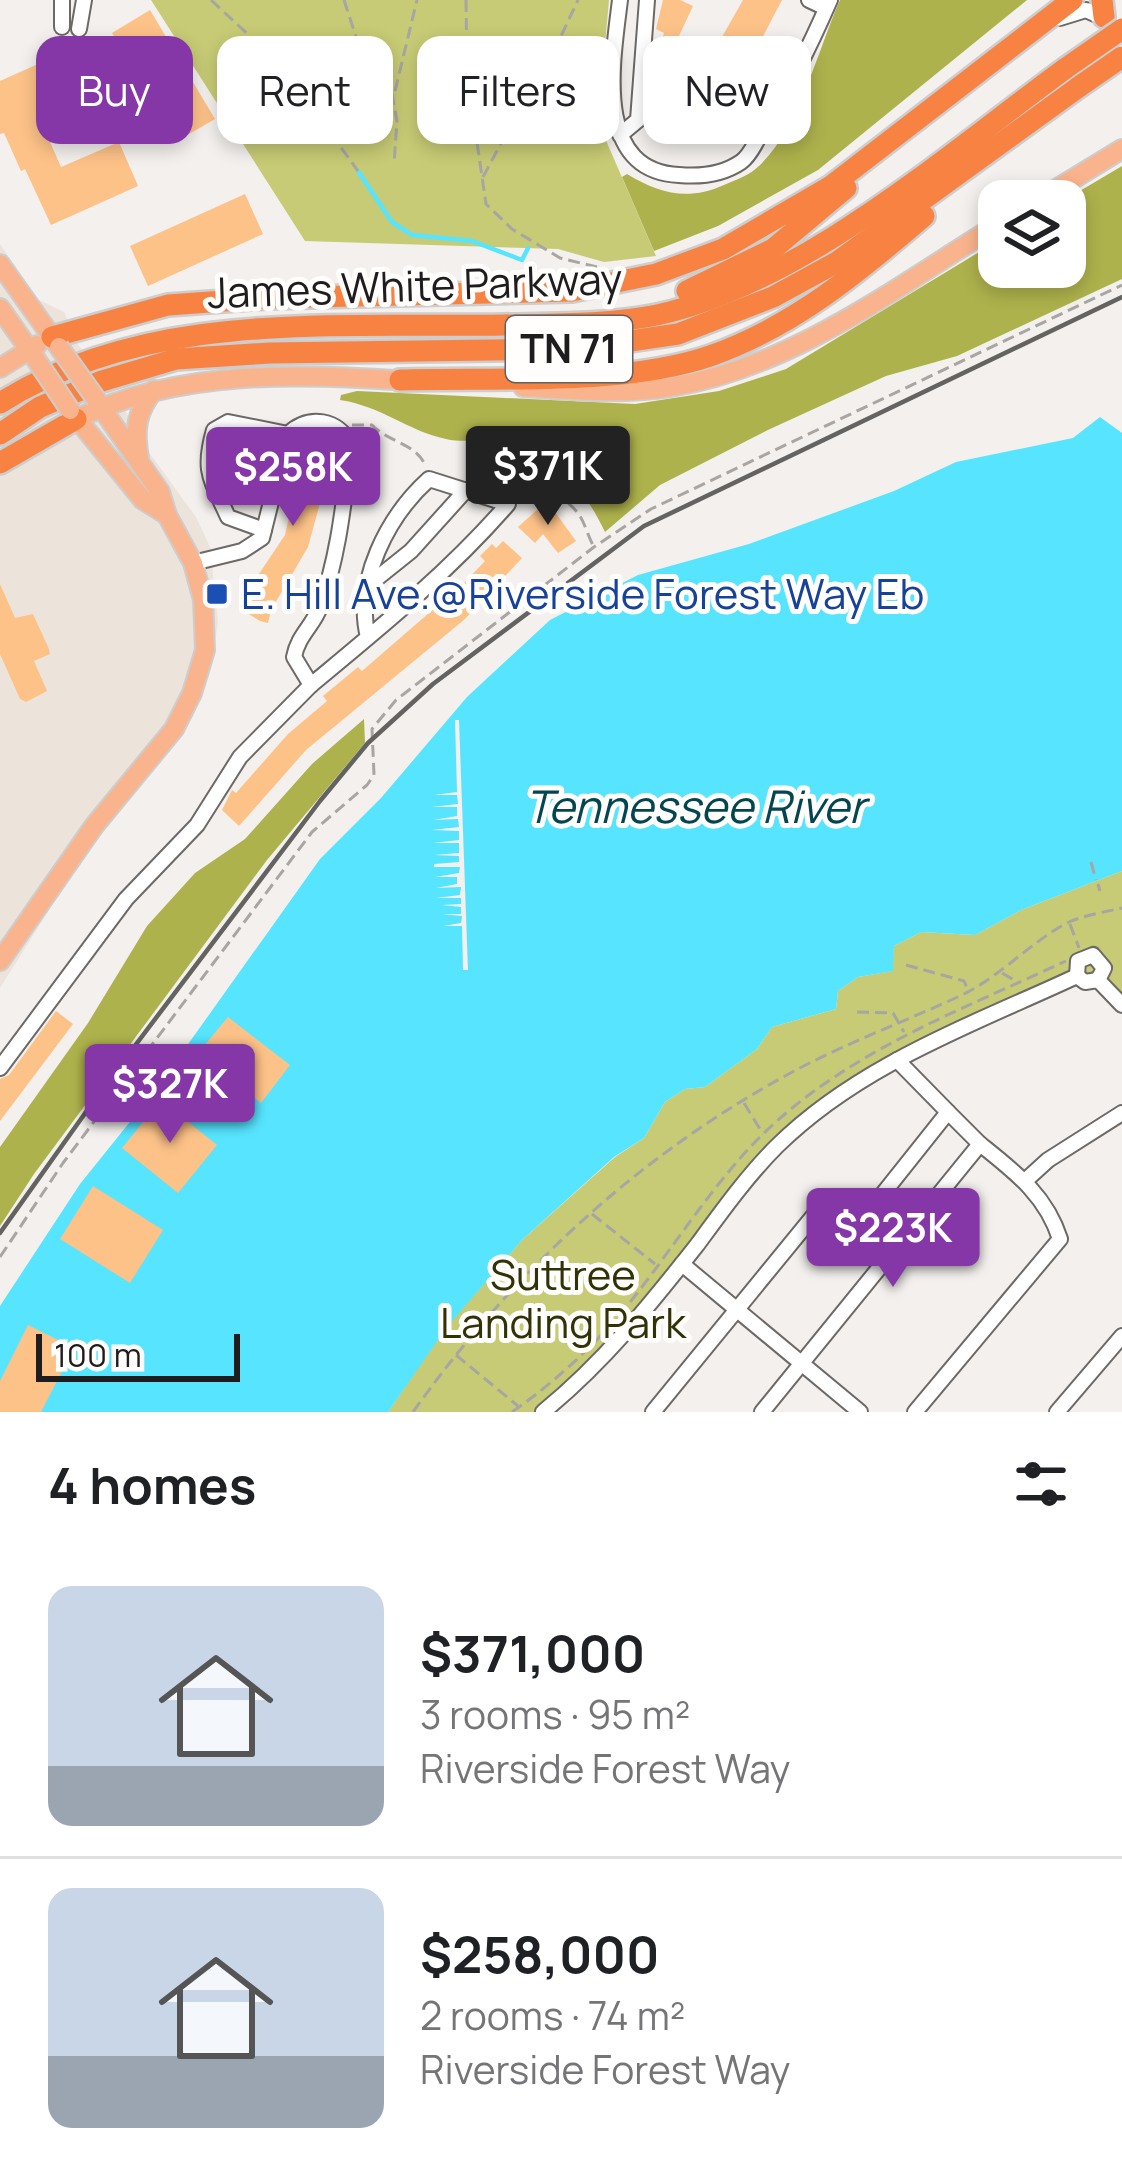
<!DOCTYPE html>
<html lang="en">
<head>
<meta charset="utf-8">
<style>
  :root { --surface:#fff; --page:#f6f6f6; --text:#202124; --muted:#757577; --line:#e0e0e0; --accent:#8537a8 }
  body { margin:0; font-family:Manrope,sans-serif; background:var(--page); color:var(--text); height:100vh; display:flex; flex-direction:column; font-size:45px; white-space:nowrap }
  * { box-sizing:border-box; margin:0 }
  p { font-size:39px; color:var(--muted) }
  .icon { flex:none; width:66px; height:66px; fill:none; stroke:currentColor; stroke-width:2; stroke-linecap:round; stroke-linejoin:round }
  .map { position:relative; height:1412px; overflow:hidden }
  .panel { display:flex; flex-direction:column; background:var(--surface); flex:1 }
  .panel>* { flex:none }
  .hud { position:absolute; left:36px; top:36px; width:1050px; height:108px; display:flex; gap:24px }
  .buttons { position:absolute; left:978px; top:180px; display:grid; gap:24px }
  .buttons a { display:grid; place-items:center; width:108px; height:108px; border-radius:24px; background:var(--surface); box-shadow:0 6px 18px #0003; font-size:60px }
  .scale { position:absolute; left:36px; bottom:30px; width:204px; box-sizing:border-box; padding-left:12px; border:6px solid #1e1c1c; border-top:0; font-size:33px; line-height:42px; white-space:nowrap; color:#1e1c1c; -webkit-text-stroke:9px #fffefd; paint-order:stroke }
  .price { position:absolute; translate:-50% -102px; padding:0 27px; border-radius:12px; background:var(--accent); color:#fff; font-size:39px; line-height:78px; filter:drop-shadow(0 3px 6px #0008) }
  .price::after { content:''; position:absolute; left:50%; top:72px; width:36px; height:27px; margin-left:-18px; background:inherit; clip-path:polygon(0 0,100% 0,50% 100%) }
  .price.active { background:#222; color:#fff }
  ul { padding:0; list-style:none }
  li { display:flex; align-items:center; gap:36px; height:300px; padding:0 48px }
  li+li { border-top:3px solid var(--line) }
  li span { display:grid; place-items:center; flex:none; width:336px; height:240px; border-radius:24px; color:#555 }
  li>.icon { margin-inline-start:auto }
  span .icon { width:144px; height:144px; fill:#fffc; stroke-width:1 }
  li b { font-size:51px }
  h2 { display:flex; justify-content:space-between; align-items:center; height:144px; padding:0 48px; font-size:51px }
  .chip { padding:0 42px; border-radius:24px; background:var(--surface); box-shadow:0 6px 18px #0003; font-size:42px; line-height:108px }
  .chip.active { background:var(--accent); color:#fff }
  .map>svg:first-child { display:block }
  .built { fill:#ece3db }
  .green { fill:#c7cb75 }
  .forest { fill:#aeb24c }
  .water { fill:#56e4fe }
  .pier { fill:#f3f0ed }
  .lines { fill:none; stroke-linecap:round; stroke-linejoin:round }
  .stream { stroke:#56e4fe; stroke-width:4.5 }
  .building { fill:#fdc288 }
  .minor-casing { stroke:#6c6967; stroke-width:18 }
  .major-casing { stroke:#cecdcd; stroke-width:22 }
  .highway-casing { stroke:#cecdcd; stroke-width:26 }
  .path { stroke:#a8a5a3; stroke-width:3; stroke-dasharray:12 6; stroke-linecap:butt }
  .minor { stroke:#fff; stroke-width:14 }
  .major { stroke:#fab48d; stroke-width:18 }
  .highway { stroke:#f78241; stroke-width:21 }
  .rail { stroke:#656362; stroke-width:4.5 }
  .major-bridge-casing { stroke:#cecdcd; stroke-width:22; stroke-linecap:butt }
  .highway-bridge-casing { stroke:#cecdcd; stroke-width:26; stroke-linecap:butt }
  .major-bridge { stroke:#fab48d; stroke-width:18 }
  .highway-bridge { stroke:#f78241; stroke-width:21 }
  .transit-dot { fill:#1a4fb4; stroke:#fffefd; stroke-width:4.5 }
  .labels { text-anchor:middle; stroke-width:10; stroke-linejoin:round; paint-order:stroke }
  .shield { fill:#fffefd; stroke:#626060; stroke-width:3 }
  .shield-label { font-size:39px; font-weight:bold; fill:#1e1c1c }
  .street-label { font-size:42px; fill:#1e1c1c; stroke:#fffefd }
  .transit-label { font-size:42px; fill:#164399; stroke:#fffefd; text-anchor:start }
  .park-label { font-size:42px; fill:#313206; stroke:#fffefd }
  .water-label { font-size:45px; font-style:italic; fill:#034650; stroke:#fffefd }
</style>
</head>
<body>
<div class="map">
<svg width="1122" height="1412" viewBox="0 0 1122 1412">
  <rect width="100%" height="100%" fill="#f3f0ed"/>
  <path class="built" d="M0 244 37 299 64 312 76 342 112 388 150 454 196 517 210 547 218 622 210 673 191 720 78 864 0 988Z"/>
  <g class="green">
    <path d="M151 0H609L598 122 656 256 604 262 558 249 305 241Z"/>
    <path d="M1122 871V1005L1099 980 1080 979 915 1051 795 1129 627 1333 543 1412H388L446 1327 522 1240 615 1157 644 1138 665 1102 685 1089 705 1087 757 1049 772 1027 836 1009 838 991 858 977 892 971 894 946 921 932 975 935 1021 910Z"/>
  </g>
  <g class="forest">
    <path d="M840 0H1027L818 170 718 226 654 251 622 177 627 174C660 194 688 201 724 185 732 181 742 178 750 173 795 143 818 49 840 0Z"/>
    <path d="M1122 166V279L957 356 886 376 770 429 660 485 605 532C577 474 548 452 484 442 471 440 458 442 446 439 408 431 381 406 340 400L341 395 357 391 635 404 719 391 786 369 999 240V267H1065L1063 201Z"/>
    <path d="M364 719 365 743 267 860 34 1174 0 1226V1147L88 1023 147 926 195 873 245 839 312 764Z"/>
  </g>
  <path class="water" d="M1100 417 1122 433V871L1021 910 975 935 921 932 894 946 893 971 858 977 838 991 836 1009 772 1027 757 1049 705 1087 685 1089 665 1102 644 1138 614 1157 522 1240 447 1327 388 1412H0V1306L80 1184 154 1092 320 859 381 798 467 697 550 620 638 575 749 544 894 491 956 462 1073 438Z"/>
  <path class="pier" d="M455 720H459L468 970H463L462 926H443L461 923 462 916 442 914H461V907L442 905 461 904V898H436L460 895 461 887 436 888 457 884V877H435L459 873 460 867H434V864L459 862V856L434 855 459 853V843H433L459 840V831L432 830 459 827 458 819 433 820 457 816V807H432L458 804 457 795H434L457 792Z"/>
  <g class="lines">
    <path class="stream" d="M358 171 392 222 412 235 472 241 522 260 528 248"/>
  </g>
  <g class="building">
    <path d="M663 0H680L693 6 678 38 692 44 678 82 687 87 673 118 680 126 674 140 653 125 661 108 651 104 663 69 654 64 664 33 656 29Z"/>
    <path d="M743 0H782L750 61 754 63 747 78 714 62 722 45 718 44Z"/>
    <path d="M150 10 215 119 177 141 112 33Z"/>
    <path d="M67 51 87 95 39 117 61 167 119 142 138 186 51 225 25 169 21 171 4 133 0 134V81Z"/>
    <path d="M245 194 263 234 148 286 130 246Z"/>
    <path d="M311 434 336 442 320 503 308 547 271 610 268 623 260 621 244 611 247 606 240 602 285 535 302 460 298 458 302 442 309 444Z"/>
    <path d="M547 501 576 541 558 553 543 534 535 543 518 527Z"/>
    <path d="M503 541 522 558 465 619 306 750 239 826 222 810 232 790 236 793 288 734 327 701 323 696 358 667 362 671 444 600 446 602 485 561 480 556 492 544 496 548Z"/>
    <path d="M0 584 15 618 33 614 49 649 50 654 34 661 47 691 26 702 20 699 0 654Z"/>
    <path d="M56 1011 73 1024 0 1121V1079L9 1075Z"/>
    <path d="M228 1017 290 1065 261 1103 198 1053Z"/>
    <path d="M161 1100 217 1145 178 1193 122 1148Z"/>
    <path d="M93 1186 163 1230 130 1283 60 1239Z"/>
    <path d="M28 1325 74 1348 41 1412H0V1381Z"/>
  </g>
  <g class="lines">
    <g class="minor-casing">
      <g id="minor">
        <path d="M62 0V27"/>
        <path d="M620 0C613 59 592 171 679 175 701 177 722 175 741 162 750 156 756 141 762 132 789 89 810 46 830 0"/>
        <path d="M809 0 826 8"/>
        <path d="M1060 18 1086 10 1106 19"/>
        <path d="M79 29 84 0"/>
        <path d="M620 135 638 120 647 0"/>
        <path d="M264 530 228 517C211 479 202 472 214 430L228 422 288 434"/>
        <path d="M193 563 242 551 262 538 288 434C309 414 338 419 351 445 344 499 339 556 320 607 313 626 298 635 294 657L311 685C381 627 449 572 508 504L429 479C388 516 354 581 368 637"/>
        <path d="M371 583 411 551 466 490"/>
        <path d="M1077 976 1078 961 1093 955 1104 968 1098 980"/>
        <path d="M0 1068 126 899 197 825 240 757 311 685"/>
        <path d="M948 1112 980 1144"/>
        <path d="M1026 1180 1048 1160 1122 1113"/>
        <path d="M682 1264 860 1412"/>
        <path d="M543 1412C603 1363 649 1306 697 1245 722 1211 747 1176 777 1146 860 1064 974 1024 1077 976L1085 982 1098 980 1122 1005"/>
        <path d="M653 1412 824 1203 835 1199 857 1216 866 1215 948 1112 897 1060"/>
        <path d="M762 1412 980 1144C1015 1172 1046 1195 1060 1239L915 1412"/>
        <path d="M1057 1412 1122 1336"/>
      </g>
    </g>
    <g class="major-casing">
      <g id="major">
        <path d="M1037 201 1122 149"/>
        <path d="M0 264 59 347"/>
        <path d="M0 308 35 358"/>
        <path d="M0 368 37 345"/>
        <path d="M523 387C572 390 622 395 671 387 793 367 896 287 999 224"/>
        <path d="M70 410 143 500 167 515"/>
        <path d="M76 419C182 368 297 374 412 381"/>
        <path d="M139 458C134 430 136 412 154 390"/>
        <path d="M0 961 94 826 174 729 192 693 205 650 203 600 193 563 167 515 160 492 96 400"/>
      </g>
    </g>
    <g class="highway-casing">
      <g id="highway">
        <path d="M1102 0 1104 17"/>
        <path d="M687 291 773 249 846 188"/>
        <path d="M52 337 168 305 267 298 572 291 656 274 723 249 831 186 1072 0"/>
        <path d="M400 380C494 377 622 386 710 356 793 327 859 272 924 216"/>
        <path d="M0 403C149 309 335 328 503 325 554 324 607 325 657 315 803 283 947 155 1066 68"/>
        <path d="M0 434 40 407 102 381 176 359 270 353 576 349 678 334 773 297 837 262 1080 86"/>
        <path d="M0 463 76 419"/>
      </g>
    </g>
    <g class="path">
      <path d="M211 0 283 67 358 171"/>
      <path d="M344 0 358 43 378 58 390 84 397 121 394 164"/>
      <path d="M466 0 467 74 486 204 512 229 560 258 597 267"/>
      <path d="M395 91 417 0"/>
      <path d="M483 177 528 93 547 66 578 0"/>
      <path d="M352 425H372C389 443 417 443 426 467"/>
      <path d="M519 495C538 480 567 497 580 516 585 524 588 536 593 545"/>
      <path d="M1091 862 1096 880"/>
      <path d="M1098 884 1100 891"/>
      <path d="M1070 924 1079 948"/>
      <path d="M906 965 964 981 968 990"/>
      <path d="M1002 973 1019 983"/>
      <path d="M857 1012 893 1013 904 1032"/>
      <path d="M744 1103 763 1134"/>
      <path d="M592 1214 655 1264"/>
      <path d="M0 1257 63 1163 312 832 367 785 374 775 372 729 396 700 594 547 651 509 1122 285"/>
      <path d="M456 1355 518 1406"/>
      <path d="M413 1412C514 1270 643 1151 798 1069 851 1041 909 1020 964 994 1002 975 1033 940 1069 922 1085 915 1105 912 1122 908"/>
      <path d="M512 1412C555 1382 594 1346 627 1306 673 1249 712 1184 764 1133 849 1051 961 1010 1066 961"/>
    </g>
    <use href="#minor" class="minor"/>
    <use href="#major" class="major"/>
    <use href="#highway" class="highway"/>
    <path class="rail" d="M0 1233 103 1088 320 801 368 743 433 684 644 526 1122 297"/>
    <g class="major-bridge-casing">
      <g id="major-bridge">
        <path d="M59 347 96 399"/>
        <path d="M35 358 70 410"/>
      </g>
    </g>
    <g class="highway-bridge-casing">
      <g id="highway-bridge">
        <path d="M1066 68 1122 29"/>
        <path d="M1080 86 1122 57"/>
      </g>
    </g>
    <use href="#major-bridge" class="major-bridge"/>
    <use href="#highway-bridge" class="highway-bridge"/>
  </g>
  <rect class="transit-dot" x="205" y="582" width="24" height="24" rx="6"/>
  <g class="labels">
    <rect class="shield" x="506" y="316" width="126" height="66" rx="9"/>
    <g class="shield-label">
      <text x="569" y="363">TN 71</text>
    </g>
    <g class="street-label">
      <text transform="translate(415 286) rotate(-2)" y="15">James White Parkway</text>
    </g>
    <g class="transit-label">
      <text x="241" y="609">E. Hill Ave.@Riverside Forest Way Eb</text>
    </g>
    <g class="park-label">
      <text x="563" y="1290">Suttree<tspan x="563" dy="48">Landing Park</tspan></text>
    </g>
    <g class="water-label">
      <text x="695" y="823">Tennessee River</text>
    </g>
  </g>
</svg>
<div class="buttons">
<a><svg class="icon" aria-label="layers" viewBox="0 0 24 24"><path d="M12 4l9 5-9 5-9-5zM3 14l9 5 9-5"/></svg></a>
</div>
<div class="scale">100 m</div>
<b class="price active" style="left:548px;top:528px">$371K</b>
<b class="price" style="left:293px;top:529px">$258K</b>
<b class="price" style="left:170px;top:1146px">$327K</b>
<b class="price" style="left:893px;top:1290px">$223K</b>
<div class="hud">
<a class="chip active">Buy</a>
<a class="chip">Rent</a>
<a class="chip">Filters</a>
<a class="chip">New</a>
</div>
</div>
<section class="panel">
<h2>4 homes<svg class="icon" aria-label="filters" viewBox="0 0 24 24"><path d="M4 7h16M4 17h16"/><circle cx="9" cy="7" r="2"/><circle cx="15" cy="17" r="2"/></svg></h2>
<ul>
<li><span style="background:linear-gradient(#c9d6e8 75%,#9aa5b1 0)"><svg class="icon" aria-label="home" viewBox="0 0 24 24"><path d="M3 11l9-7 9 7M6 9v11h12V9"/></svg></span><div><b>$371,000</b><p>3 rooms · 95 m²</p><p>Riverside Forest Way</p></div></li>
<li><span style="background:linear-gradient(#c9d6e8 70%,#9aa5b1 0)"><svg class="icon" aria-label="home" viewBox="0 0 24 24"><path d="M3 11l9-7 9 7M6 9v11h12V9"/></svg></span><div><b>$258,000</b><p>2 rooms · 74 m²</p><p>Riverside Forest Way</p></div></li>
</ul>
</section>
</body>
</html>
